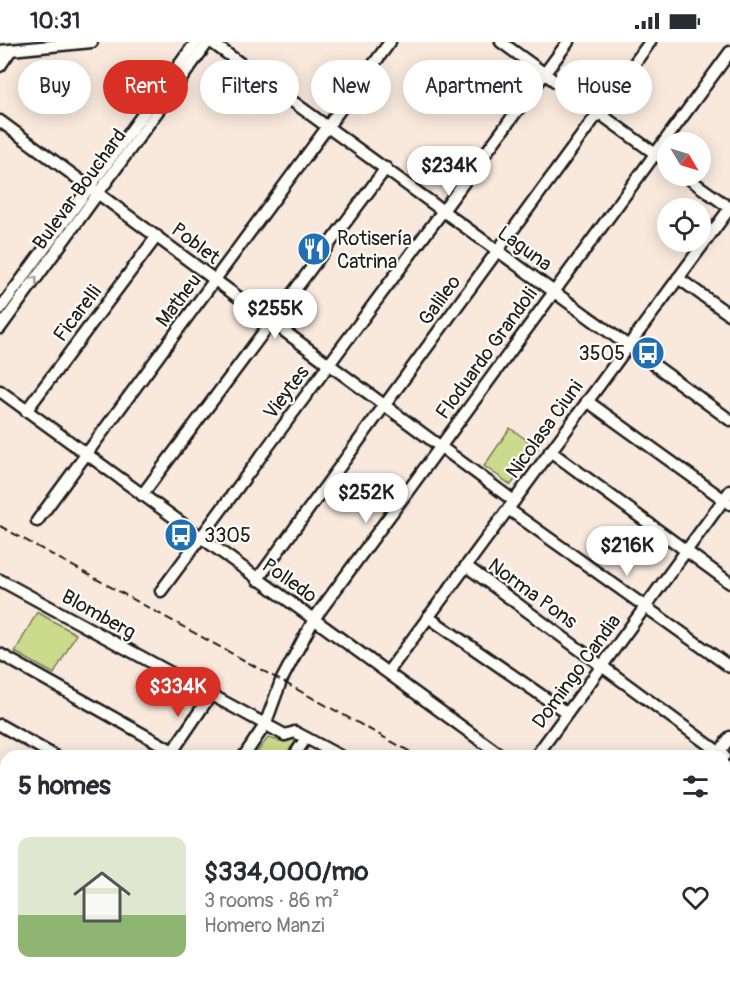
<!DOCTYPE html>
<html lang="en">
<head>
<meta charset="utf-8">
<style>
  :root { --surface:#fff; --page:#f7f7f7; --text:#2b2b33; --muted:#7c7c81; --accent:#d93025 }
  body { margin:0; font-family:Pangolin,sans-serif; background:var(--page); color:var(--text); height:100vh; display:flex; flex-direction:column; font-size:22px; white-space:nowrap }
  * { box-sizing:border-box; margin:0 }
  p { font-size:20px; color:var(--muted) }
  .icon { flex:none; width:33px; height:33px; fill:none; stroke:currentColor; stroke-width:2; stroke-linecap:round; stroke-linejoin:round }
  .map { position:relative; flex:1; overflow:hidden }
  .panel { position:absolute; left:0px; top:708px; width:730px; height:234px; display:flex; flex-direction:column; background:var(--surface); border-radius:18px 18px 0 0; box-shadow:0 3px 15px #0003 }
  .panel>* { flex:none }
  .hud { position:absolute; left:18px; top:18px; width:694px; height:54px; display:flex; gap:12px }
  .needle { width:39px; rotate:128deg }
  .tools { position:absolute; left:657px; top:90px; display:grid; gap:12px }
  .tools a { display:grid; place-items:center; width:54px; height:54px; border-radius:50%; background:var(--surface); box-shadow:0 3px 15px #0003; font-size:30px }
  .price { position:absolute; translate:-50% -51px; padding:0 14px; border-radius:21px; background:#fff; color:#222; font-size:20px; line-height:39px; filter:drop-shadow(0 2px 3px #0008) }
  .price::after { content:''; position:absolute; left:50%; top:36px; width:18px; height:14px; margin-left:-9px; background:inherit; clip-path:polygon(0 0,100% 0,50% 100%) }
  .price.on { background:var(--accent); color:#fff }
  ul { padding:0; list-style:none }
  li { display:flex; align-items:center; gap:18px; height:150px; padding:0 18px }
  li span { display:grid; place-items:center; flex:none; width:168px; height:120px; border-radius:12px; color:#555 }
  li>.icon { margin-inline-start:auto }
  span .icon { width:72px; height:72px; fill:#fffc; stroke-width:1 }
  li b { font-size:26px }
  h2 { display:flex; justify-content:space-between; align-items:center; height:72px; padding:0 18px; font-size:26px }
  .chip { padding:0 21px; border-radius:27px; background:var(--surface); box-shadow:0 3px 15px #0003; font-size:21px; line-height:54px }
  .chip.on { background:var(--accent); color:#fff }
  .status { display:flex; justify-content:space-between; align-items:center; height:42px; padding:0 30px; background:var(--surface); direction:ltr }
  .status svg { height:16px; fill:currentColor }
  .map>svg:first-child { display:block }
  .green { fill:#cbda8d; stroke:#747b54; stroke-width:1.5 }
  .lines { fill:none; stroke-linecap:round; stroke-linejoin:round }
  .minor-casing { stroke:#1c1c1c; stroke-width:15 }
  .minor { stroke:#fdfcf7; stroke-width:10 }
  .rail { stroke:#1c1c1c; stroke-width:2; stroke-dasharray:9 4.5; stroke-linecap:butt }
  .oneway { stroke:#989794 }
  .labels { text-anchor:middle; stroke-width:4.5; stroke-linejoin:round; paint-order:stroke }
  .street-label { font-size:20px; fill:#1c1c1c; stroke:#fdfcf7 }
  .poi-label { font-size:20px; fill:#1c1c1c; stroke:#fdfcf7; text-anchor:start }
</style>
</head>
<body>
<div class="status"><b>10:31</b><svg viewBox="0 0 49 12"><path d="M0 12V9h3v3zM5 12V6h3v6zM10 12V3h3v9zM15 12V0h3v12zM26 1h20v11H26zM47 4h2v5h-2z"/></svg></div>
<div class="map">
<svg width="730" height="942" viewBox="0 0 730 942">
  <rect width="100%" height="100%" fill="#f9e9dd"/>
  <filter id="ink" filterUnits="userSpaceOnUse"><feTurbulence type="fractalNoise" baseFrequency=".0167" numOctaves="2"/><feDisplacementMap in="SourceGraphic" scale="12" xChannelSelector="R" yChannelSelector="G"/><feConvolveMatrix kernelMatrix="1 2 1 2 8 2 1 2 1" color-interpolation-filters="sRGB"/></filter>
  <g filter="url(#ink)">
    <g class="green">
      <path d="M510 386 538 406 511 443 484 424Z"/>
      <path d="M37 570 76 592 54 632 15 610Z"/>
      <path d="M294 694 297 699 284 714H254L268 696 284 700Z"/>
      <path d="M3 915 6 917 8 936 4 942H0V919Z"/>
      <path d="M107 936H138L134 942H103Z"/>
      <path d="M228 936H256L265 942H237Z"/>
    </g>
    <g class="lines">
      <g class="minor-casing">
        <g id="minor">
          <path d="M211 0 730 378"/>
          <path d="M501 0 668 121"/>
          <path d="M0 9 92 0"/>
          <path d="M0 24 11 8"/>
          <path d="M0 79 514 459"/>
          <path d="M685 134 730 166"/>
          <path d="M678 236 730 273"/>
          <path d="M0 267 196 0"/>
          <path d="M0 286 208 0"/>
          <path d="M0 349 502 714"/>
          <path d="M587 359 730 462"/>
          <path d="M26 369 157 194"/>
          <path d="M550 409 730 541"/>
          <path d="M142 453 386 126"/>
          <path d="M508 467 730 625"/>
          <path d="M37 479 390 0"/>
          <path d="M466 524 724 714"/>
          <path d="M0 538 285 693 295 690 340 714"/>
          <path d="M257 538 650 0"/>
          <path d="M161 549 568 0"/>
          <path d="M428 575 567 671"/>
          <path d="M0 612 173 709"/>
          <path d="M388 630 730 166"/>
          <path d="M0 683 55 714"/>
          <path d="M719 711 730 695"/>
          <path d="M170 713 210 654"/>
          <path d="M244 714 265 683 281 639 314 577 730 10"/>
          <path d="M294 714 306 696"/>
          <path d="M536 714 730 449"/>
          <path d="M0 756 6 760"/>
          <path d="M724 811 730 803"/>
          <path d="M0 827 6 831"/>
          <path d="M724 833 730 825"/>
          <path d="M724 855 730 858"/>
          <path d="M0 896 6 900"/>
          <path d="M224 936 232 942"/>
          <path d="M263 936 271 942"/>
          <path d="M394 936 402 942"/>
          <path d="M720 936 730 942"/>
          <path d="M12 942 16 936"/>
          <path d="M88 942 92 936"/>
          <path d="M139 942 143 936"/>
          <path d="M375 942 379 936"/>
          <path d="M456 942 461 936"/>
          <path d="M534 942 539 936"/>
          <path d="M611 942 616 936"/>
          <path d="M639 942 643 936"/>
        </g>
      </g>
      <use href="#minor" class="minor"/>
      <g class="rail">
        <path d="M0 484 418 714"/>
        <path d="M724 886 730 889"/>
      </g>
    </g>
    <defs><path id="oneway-chevron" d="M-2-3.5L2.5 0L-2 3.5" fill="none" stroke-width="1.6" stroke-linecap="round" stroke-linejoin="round" transform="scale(1.5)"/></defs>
    <use class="oneway" href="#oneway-chevron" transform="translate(34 238) rotate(-54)"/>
  </g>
  <defs>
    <g id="restaurant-disc" transform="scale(1.725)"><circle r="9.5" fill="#1f6fb2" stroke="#fdfcf7"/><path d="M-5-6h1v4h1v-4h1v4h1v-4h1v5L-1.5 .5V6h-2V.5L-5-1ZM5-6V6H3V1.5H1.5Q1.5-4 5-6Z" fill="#fff"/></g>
    <g id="bus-disc" transform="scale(1.725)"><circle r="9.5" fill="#1f6fb2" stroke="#fdfcf7"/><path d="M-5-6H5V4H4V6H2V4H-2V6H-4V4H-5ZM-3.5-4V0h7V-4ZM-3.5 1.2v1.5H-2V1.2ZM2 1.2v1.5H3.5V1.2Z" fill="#fff"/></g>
  </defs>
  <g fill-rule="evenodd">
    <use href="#restaurant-disc" x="314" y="207"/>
    <use href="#bus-disc" x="648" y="311"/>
    <use href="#bus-disc" x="181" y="493"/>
  </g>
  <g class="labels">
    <g class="street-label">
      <text transform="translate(79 147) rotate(-54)" y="7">Bulevar Bouchard</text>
      <text transform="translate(196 201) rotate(37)" y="7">Poblet</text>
      <text transform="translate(525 206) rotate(36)" y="7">Laguna</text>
      <text transform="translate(178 258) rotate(-53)" y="7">Matheu</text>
      <text transform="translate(439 258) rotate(-54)" y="7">Galileo</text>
      <text transform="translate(77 271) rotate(-53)" y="7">Ficarelli</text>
      <text transform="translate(486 311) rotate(-54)" y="7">Floduardo Grandoli</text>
      <text transform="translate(286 350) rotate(-53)" y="7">Vieytes</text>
      <text transform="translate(544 387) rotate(-54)" y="7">Nicolasa Ciuni</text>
      <text transform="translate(290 538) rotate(35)" y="7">Polledo</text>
      <text transform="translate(533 551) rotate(36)" y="7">Norma Pons</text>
      <text transform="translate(99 572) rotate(29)" y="7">Blomberg</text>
      <text transform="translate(576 629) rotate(-54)" y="7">Domingo Candia</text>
    </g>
    <g class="poi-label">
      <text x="337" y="203">Rotisería<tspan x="337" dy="23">Catrina</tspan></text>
      <text x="625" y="318" text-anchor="end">3505</text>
      <text x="204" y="500">3305</text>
    </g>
  </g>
</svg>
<div class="tools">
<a><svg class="needle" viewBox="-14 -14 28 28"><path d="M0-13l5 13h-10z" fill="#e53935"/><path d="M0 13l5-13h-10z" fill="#7c7c81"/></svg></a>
<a><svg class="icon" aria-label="locate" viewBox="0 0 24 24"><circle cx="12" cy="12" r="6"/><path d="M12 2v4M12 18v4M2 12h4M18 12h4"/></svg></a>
</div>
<b class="price" style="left:449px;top:155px">$234K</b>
<b class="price" style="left:275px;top:298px">$255K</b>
<b class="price" style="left:366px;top:482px">$252K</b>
<b class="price" style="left:627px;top:535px">$216K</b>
<b class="price on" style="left:178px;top:676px">$334K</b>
<div class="hud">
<a class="chip">Buy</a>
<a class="chip on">Rent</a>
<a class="chip">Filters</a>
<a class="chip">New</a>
<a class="chip">Apartment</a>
<a class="chip">House</a>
</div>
<section class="panel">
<h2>5 homes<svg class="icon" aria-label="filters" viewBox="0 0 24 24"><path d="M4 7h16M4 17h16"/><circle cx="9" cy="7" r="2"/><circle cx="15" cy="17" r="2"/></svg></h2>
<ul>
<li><span style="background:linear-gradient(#dfe7d0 65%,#8fb573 0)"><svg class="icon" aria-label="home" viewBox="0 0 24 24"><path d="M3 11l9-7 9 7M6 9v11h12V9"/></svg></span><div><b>$334,000/mo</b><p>3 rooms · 86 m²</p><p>Homero Manzi</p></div><svg class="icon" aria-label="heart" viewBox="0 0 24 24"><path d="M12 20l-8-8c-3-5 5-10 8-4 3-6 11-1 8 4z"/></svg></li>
</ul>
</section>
</div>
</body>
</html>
